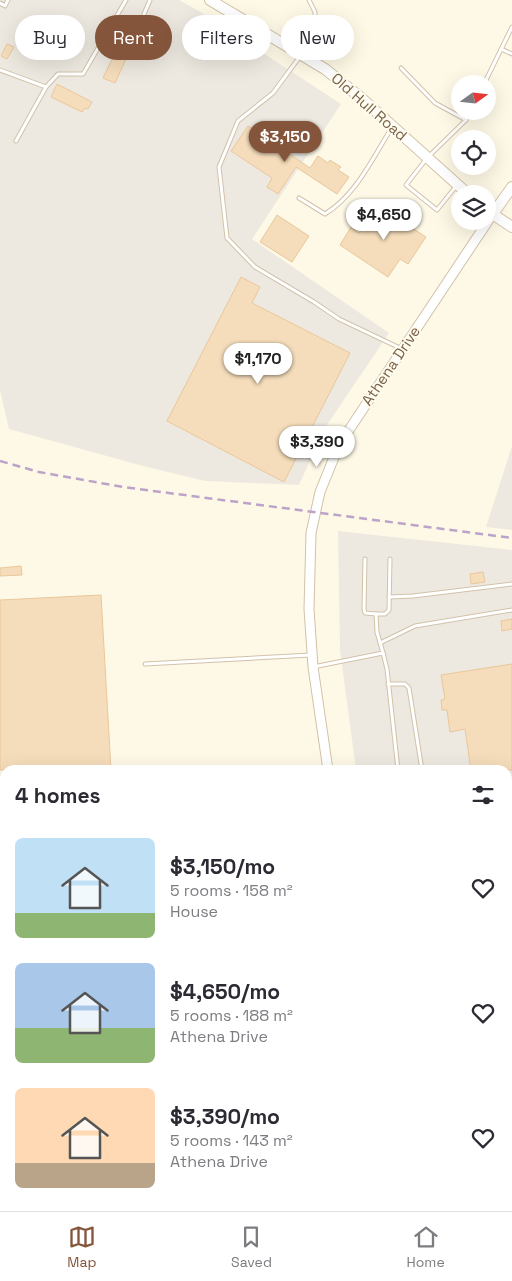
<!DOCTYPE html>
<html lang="en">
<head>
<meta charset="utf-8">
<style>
  :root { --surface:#fff; --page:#f7f7f7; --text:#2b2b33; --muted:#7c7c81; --line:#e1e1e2; --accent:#84553a }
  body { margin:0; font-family:"Space Grotesk",sans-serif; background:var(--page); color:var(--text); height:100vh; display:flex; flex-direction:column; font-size:19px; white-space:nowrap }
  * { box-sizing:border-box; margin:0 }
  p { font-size:16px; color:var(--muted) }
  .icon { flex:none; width:28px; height:28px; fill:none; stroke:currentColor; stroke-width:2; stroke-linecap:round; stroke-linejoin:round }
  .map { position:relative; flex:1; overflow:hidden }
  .side { position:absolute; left:0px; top:765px; width:512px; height:446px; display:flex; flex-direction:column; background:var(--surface); border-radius:15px 15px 0 0; box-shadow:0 5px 20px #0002 }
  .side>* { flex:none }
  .top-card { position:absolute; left:15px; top:15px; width:482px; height:45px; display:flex; gap:10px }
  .needle { width:32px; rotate:75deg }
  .controls { position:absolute; left:451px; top:75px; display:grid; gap:10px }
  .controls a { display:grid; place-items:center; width:45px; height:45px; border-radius:50%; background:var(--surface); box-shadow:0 5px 20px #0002; font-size:25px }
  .price { position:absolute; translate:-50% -42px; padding:0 11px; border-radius:18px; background:#fff; color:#222; font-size:16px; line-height:32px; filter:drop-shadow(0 1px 2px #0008) }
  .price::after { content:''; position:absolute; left:50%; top:30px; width:15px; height:11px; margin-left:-8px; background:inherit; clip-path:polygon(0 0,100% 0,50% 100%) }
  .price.active { background:var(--accent); color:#fff }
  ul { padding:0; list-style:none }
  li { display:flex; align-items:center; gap:15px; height:125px; padding:0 15px }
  li span { display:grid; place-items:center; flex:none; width:140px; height:100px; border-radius:8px; color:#555 }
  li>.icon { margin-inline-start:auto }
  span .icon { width:60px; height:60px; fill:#fffc; stroke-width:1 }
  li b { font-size:21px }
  h2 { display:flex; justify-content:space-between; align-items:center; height:60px; padding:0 15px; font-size:21px }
  .pill { padding:0 18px; border-radius:22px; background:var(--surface); box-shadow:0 5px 20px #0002; font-size:18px; line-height:45px }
  .pill.active { background:var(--accent); color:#fff }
  .tab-bar { display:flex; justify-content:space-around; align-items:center; height:70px; border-top:1px solid var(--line); background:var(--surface); font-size:14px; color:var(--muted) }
  .tab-bar a { display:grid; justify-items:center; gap:2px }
  .tab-bar .active { color:var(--accent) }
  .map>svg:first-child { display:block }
  .industrial { fill:#eee9e0 }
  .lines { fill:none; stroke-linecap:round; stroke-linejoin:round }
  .stream { stroke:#9ec7dc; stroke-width:2.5 }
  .building { fill:#f5ddbb; stroke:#e9c79a }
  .service-casing { stroke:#d1c2aa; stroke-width:5 }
  .tertiary-casing { stroke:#d1c2aa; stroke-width:11 }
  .secondary-casing { stroke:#d4c4a8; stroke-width:12 }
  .service { stroke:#fff; stroke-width:3 }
  .tertiary { stroke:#fff; stroke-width:9 }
  .secondary { stroke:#fff; stroke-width:10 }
  .rail { stroke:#bea3c9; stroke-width:2.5; stroke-dasharray:8 5; stroke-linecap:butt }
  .labels { text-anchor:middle; stroke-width:4; stroke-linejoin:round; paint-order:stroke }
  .street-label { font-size:15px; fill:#7a6348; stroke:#fffbee }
</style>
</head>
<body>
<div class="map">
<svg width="512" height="1211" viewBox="0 0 512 1211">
  <rect width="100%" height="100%" fill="#fef9e6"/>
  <g class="industrial">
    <path d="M0 0H179L199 11 341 104 252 239 389 333 325 428 299 485 205 481 143 466 9 429 0 390Z"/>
    <path d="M512 446V530L486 527Z"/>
    <path d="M338 531 512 550V900L508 901V770H356L340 650Z"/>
    <path d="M508 1123 512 1124V1211H423L422 1206H508Z"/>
  </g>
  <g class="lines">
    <g class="stream">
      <path d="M508 1028 512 1025"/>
      <path d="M0 1201H5"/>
      <path d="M41 1206 59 1211"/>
      <path d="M119 1211 136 1206"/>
    </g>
  </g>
  <g class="building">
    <path d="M121 41 132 46 115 83 103 78Z"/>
    <path d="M7 44 14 47 7 59 1 56Z"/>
    <path d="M57 84 92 102 88 109 85 108 82 112 51 97Z"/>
    <path d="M248 126 310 168 318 156 328 163 330 160 341 167 338 170 349 177 337 194 296 167 278 194 267 187 272 178 231 151Z"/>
    <path d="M379 202 388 208 386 211 426 237 408 264 400 259 388 277 340 245 351 227 359 233Z"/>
    <path d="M277 215 309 236 292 262 260 242Z"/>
    <path d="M241 277 260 287 252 303 350 353 284 482 167 421Z"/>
    <path d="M21 566 22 575 0 576V568Z"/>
    <path d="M483 572 485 582 471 584 470 574Z"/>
    <path d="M101 595 111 770H0V600Z"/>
    <path d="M512 619V629L502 631 501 621Z"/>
    <path d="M512 664V770H471L465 729 450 732 447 710H442L441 700 445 699 441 675Z"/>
  </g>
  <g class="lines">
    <g class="service-casing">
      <g id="service">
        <path d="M309 0 315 12V23L301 55 273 93 238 121 219 167 227 238 255 267 314 302 339 319 402 349"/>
        <path d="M0 3 5 6 8 0"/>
        <path d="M144 14 150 0"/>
        <path d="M501 49 512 54"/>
        <path d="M401 68 435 103 466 120"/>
        <path d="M0 70 46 87"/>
        <path d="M484 84 512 27"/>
        <path d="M16 141 46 87 58 74H83L126 0"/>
        <path d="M457 185 437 210 406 185 427 158 466 120 470 111"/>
        <path d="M299 198 325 214C356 195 372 159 391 129"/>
        <path d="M365 559 364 609 365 613 376 614"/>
        <path d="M389 597 413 596 512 584"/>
        <path d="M380 643 415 626 512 610"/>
        <path d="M383 653 377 632 376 614H385L389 610 390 559"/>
        <path d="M145 664 311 655"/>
        <path d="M313 667 383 653 387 669 398 770"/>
        <path d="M388 684H405L409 688 422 770"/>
        <path d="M508 1134 512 1135"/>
        <path d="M353 1206 354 1211"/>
        <path d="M423 1206 460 1211"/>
        <path d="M464 1211V1206"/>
      </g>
    </g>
    <g class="tertiary-casing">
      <g id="tertiary">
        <path d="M328 770 313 667 309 609 311 533 320 492 339 445 492 215"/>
        <path d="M394 1206V1211"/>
      </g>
    </g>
    <g class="secondary-casing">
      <g id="secondary">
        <path d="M210 0 325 69 360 97 468 194"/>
        <path d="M488 211 512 227"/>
        <path d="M492 215 512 187"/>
      </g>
    </g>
    <use href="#service" class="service"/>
    <use href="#tertiary" class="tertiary"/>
    <use href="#secondary" class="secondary"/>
    <path class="rail" d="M0 461 39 472 123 487 512 538"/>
  </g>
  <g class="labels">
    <g class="street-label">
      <text transform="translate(369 107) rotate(41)" y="5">Old Hull Road</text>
      <text transform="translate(391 366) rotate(-56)" y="5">Athena Drive</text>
    </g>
  </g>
</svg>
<div class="controls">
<a><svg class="needle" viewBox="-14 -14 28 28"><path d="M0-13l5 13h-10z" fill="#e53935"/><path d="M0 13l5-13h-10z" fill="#7c7c81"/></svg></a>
<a><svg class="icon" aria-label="locate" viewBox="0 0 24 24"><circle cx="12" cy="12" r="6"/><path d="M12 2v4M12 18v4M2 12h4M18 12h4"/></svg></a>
<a><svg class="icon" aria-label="layers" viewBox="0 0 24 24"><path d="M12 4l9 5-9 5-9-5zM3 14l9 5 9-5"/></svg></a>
</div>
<b class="price active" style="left:285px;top:163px">$3,150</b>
<b class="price" style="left:384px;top:241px">$4,650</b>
<b class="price" style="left:258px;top:385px">$1,170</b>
<b class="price" style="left:317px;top:468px">$3,390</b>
<div class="top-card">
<a class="pill">Buy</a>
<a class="pill active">Rent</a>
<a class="pill">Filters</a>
<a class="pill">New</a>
</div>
<section class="side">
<h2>4 homes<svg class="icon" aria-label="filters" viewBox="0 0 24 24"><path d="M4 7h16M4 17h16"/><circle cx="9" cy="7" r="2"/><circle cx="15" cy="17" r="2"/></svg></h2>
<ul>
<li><span style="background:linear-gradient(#bfe0f5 75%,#8fb573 0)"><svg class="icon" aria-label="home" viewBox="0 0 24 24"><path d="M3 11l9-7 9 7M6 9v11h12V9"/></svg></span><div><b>$3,150/mo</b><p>5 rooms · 158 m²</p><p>House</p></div><svg class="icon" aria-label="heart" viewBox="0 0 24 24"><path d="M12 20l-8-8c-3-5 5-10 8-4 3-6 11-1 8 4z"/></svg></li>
<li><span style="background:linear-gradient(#a9c7e8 65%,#8fb573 0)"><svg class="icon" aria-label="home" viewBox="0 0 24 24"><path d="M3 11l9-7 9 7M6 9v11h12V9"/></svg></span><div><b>$4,650/mo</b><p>5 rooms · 188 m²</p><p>Athena Drive</p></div><svg class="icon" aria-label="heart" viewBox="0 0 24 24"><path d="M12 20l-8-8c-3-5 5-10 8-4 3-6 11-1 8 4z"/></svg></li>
<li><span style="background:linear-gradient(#ffd9b3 75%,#b9a48a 0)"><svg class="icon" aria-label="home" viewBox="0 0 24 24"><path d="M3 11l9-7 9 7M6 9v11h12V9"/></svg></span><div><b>$3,390/mo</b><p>5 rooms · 143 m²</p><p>Athena Drive</p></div><svg class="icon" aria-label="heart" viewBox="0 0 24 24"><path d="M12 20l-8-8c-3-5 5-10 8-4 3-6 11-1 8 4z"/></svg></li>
</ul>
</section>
</div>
<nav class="tab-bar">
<a class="active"><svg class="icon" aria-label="map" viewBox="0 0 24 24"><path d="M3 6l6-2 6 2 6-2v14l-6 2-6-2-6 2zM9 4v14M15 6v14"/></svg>Map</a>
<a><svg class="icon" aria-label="saved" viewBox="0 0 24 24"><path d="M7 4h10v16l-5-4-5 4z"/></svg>Saved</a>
<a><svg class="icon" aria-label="home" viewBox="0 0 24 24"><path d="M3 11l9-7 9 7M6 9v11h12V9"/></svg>Home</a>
</nav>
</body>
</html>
